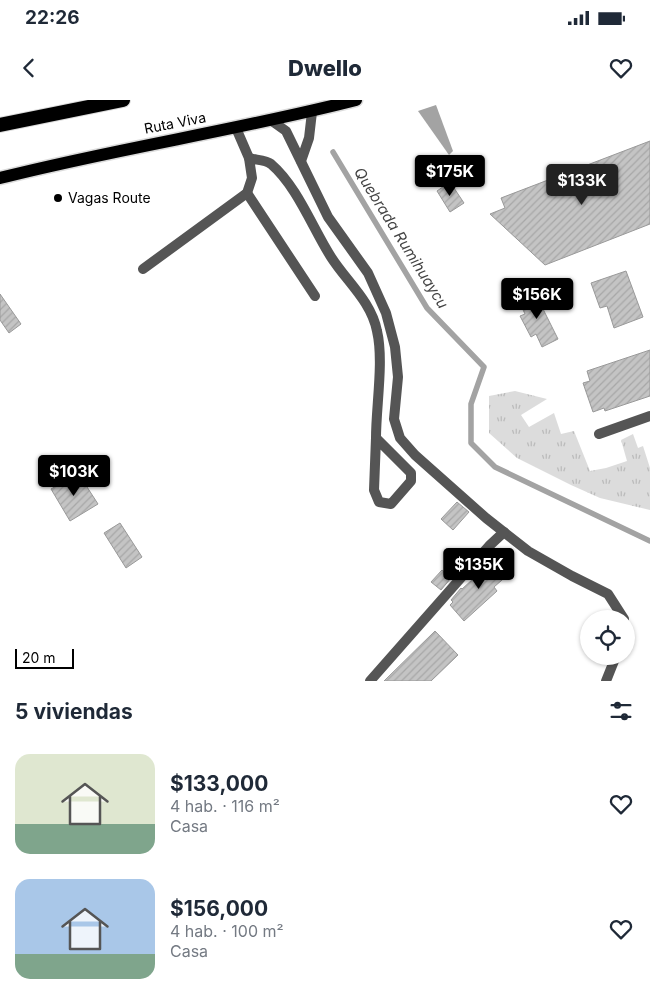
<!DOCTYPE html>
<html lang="es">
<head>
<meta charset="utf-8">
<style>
  :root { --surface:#fff; --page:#f6f6f7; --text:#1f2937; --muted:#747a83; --accent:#000 }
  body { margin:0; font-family:Inter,sans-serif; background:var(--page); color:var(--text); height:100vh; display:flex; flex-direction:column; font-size:19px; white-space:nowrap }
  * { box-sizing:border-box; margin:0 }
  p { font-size:16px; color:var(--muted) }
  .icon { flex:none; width:28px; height:28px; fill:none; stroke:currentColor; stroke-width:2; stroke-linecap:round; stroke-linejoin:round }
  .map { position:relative; height:581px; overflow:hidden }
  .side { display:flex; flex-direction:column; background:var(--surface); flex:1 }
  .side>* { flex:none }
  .buttons { position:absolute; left:580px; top:510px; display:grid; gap:10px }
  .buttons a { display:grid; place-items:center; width:55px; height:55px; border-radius:50%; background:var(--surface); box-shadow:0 1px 4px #0004; font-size:25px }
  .scale { position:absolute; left:15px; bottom:12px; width:59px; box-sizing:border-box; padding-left:5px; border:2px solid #000; border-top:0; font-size:14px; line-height:18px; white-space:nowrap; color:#000; -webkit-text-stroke:4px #fff; paint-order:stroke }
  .price { position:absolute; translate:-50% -42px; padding:0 11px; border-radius:5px; background:var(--accent); color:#fff; font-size:16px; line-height:32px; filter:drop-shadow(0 1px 2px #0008) }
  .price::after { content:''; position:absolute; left:50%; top:30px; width:15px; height:11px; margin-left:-8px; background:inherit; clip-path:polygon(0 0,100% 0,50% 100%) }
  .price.on { background:#222; color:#fff }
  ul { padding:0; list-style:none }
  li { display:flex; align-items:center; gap:15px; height:125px; padding:0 15px }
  li span { display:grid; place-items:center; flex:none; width:140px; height:100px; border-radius:15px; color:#555 }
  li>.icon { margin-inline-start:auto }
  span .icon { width:60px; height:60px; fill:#fffc; stroke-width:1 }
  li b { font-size:21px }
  h2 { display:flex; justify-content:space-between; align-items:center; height:60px; padding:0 15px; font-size:21px }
  .status { display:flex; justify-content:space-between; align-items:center; height:35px; padding:0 25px; background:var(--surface); direction:ltr }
  .status svg { height:14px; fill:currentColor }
  header { display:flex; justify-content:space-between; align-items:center; height:65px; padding:0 15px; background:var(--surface); font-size:22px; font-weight:800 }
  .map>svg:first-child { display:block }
  .park { fill:url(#park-tufts) }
  .water { fill:#a3a3a3 }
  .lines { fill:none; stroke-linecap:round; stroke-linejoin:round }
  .stream { stroke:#a3a3a3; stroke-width:5.5 }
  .building { fill:url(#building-hatch); stroke:#999 }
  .primary-casing { stroke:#dbdbdb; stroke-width:15 }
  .trunk-casing { stroke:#dbdbdb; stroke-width:16 }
  .service { stroke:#555; stroke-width:10 }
  .minor { stroke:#555; stroke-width:10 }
  .primary { stroke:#000; stroke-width:12 }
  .trunk { stroke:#000; stroke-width:14 }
  .poi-dot { fill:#000; stroke:#fff; stroke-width:2 }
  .labels { text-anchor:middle; stroke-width:4.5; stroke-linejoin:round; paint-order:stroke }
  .street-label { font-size:14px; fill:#000; stroke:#fff }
  .poi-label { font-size:14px; fill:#000; stroke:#fff; text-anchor:start }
  .water-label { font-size:15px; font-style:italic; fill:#444; stroke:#fff }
</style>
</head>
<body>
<div class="status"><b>22:26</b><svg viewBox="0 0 49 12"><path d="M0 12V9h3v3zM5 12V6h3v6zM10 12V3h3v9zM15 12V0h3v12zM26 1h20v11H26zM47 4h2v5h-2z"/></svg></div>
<header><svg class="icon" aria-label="back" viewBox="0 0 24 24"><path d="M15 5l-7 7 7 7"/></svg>Dwello<svg class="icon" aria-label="heart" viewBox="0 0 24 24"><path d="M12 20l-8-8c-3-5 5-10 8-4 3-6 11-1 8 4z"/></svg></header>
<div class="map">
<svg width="650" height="581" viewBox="0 0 650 581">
  <defs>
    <pattern id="park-tufts" width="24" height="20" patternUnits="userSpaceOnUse" patternTransform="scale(1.25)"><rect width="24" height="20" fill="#dcdcdc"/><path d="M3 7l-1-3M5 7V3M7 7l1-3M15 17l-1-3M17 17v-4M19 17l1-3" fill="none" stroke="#bbb"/></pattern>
    <pattern id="building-hatch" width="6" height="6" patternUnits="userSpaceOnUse" patternTransform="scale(1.25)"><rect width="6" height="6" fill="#c4c4c4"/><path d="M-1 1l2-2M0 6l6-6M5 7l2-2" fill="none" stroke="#a7a7a7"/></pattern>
  </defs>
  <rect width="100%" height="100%" fill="#fff"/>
  <path class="park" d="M515 291 547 299 521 315 529 327 554 313 561 334 574 331 590 371 606 368 627 361 621 340 633 334 638 348 643 346 650 368V410L600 398 571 385 517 358 489 333V296Z"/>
  <path class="water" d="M436 5 453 51 449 55 418 11Z"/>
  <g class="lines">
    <path class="stream" d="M333 52 427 208 484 267 471 304V343L495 367 650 441"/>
  </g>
  <g class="building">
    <path d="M650 41V124L545 165 490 114 505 108 501 98Z"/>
    <path d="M450 82 464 103 450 112 437 91Z"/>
    <path d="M626 171 643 217 614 228 607 206 600 208 591 183Z"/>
    <path d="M534 191 558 239 542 247 536 234 531 237 520 216 525 214 518 199Z"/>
    <path d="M0 194 21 224 9 233 0 220Z"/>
    <path d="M650 250V296L605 311 604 308 593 312 583 283 590 281 587 271Z"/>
    <path d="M78 373 98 404 70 421 51 389Z"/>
    <path d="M457 402 469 412 453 430 441 419Z"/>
    <path d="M120 423 142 457 126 468 104 433Z"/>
    <path d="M496 458 510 473 494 487 497 491 464 521 450 505 453 502 451 500 461 488 462 489Z"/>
    <path d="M442 470 451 478 441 490 431 482Z"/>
    <path d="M435 531 458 555 431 581H384Z"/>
  </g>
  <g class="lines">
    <g class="primary-casing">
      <path id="primary" d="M0 78C118 48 239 30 356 0"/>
    </g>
    <g class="trunk-casing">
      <path id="trunk" d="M0 25 123 0"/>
    </g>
    <g class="service">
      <path d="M249 58C255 60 266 60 271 64 297 86 313 129 331 157 347 182 371 201 377 231 384 261 376 306 376 338L411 373V381L391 404 379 402 374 390 376 338"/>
      <path d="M247 93 315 196"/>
      <path d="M143 169 247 93 252 78 249 58 236 28"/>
    </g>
    <g class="minor">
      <path d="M272 21 286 31 328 117 368 173 386 213 395 247 398 277 394 319 400 338 415 355 486 418 528 451 572 476 608 494 624 519"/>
      <path d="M301 61 309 38 312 12"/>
      <path d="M599 334 650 316"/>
      <path d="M370 581 489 446 504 432"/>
      <path d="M606 581 616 556"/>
    </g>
    <use href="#primary" class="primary"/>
    <use href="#trunk" class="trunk"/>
  </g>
  <circle class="poi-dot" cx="58" cy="98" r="5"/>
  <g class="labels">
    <g class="street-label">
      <text transform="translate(175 23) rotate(-11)" y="5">Ruta Viva</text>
    </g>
    <g class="poi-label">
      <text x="68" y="103">Vagas Route</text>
    </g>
    <g class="water-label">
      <text transform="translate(401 138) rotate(58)" y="5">Quebrada Rumihuaycu</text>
    </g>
  </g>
</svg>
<div class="buttons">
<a><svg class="icon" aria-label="locate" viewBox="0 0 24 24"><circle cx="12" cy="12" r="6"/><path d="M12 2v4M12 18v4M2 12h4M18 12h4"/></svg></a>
</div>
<div class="scale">20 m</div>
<b class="price" style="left:450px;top:97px">$175K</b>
<b class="price on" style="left:582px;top:106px">$133K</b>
<b class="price" style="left:537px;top:220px">$156K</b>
<b class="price" style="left:74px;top:397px">$103K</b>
<b class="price" style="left:479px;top:490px">$135K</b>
</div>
<section class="side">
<h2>5 viviendas<svg class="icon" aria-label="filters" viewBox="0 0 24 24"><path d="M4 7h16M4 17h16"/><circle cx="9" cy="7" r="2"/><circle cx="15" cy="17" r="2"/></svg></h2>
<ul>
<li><span style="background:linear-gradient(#dfe7d0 70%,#7fa58c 0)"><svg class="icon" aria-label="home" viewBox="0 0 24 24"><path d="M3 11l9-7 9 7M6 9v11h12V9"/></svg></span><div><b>$133,000</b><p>4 hab. · 116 m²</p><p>Casa</p></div><svg class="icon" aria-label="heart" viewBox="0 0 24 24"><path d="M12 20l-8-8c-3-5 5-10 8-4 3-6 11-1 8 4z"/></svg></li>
<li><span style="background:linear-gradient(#a9c7e8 75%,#7fa58c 0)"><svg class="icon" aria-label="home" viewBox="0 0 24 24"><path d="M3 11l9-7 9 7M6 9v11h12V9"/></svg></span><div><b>$156,000</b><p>4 hab. · 100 m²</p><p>Casa</p></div><svg class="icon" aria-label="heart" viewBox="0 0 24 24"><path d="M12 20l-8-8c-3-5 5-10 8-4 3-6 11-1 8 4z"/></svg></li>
</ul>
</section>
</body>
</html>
